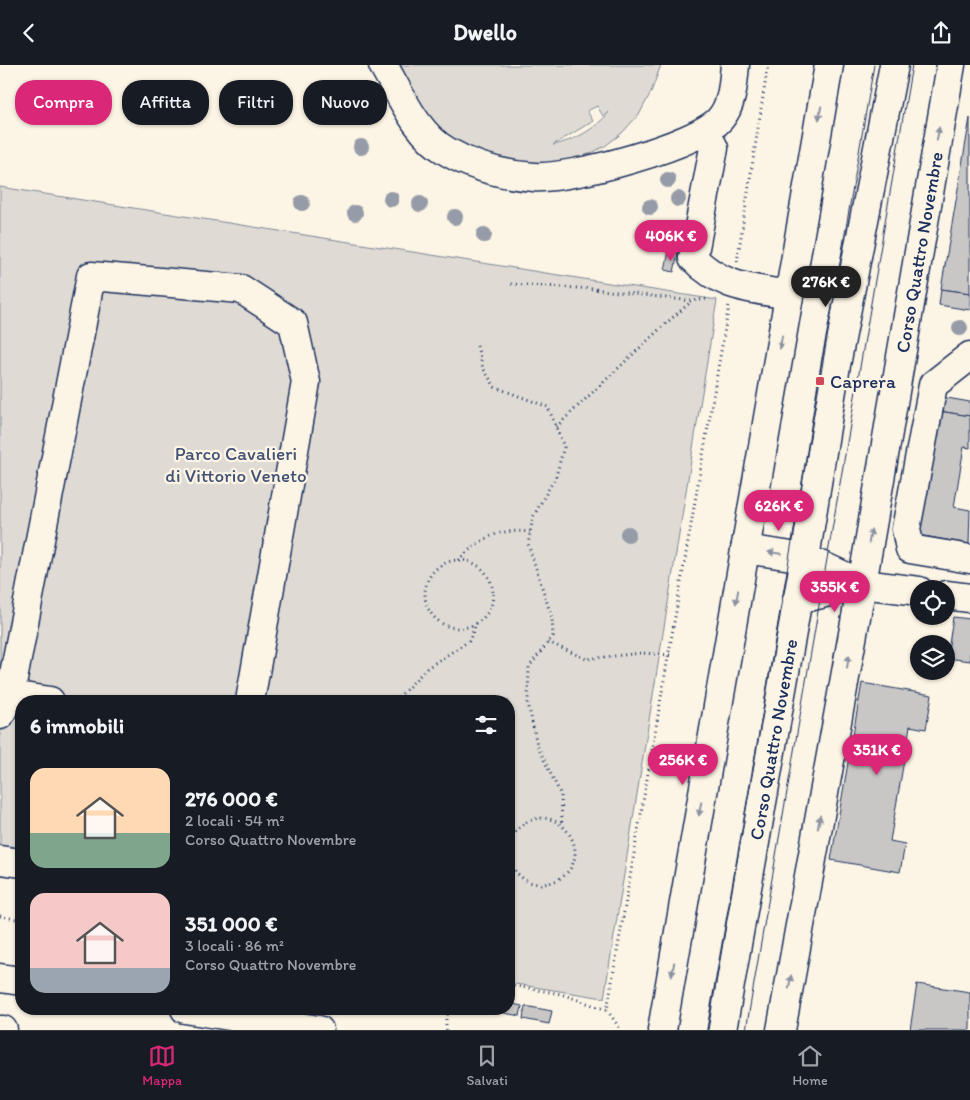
<!DOCTYPE html>
<html lang="it">
<head>
<meta charset="utf-8">
<style>
  :root { --surface:#171b24; --page:#20242c; --text:#f1f3f6; --muted:#9ea1a6; --line:#363941; --accent:#db2777 }
  body { margin:0; font-family:Itim,sans-serif; background:var(--page); color:var(--text); height:100vh; display:flex; flex-direction:column; font-size:19px; white-space:nowrap }
  * { box-sizing:border-box; margin:0 }
  p { font-size:16px; color:var(--muted) }
  .icon { flex:none; width:28px; height:28px; fill:none; stroke:currentColor; stroke-width:2; stroke-linecap:round; stroke-linejoin:round }
  .map { position:relative; flex:1; overflow:hidden }
  .drawer { position:absolute; left:15px; top:630px; width:500px; height:320px; display:flex; flex-direction:column; background:var(--surface); border-radius:20px; box-shadow:0 1px 4px #0004 }
  .drawer>* { flex:none }
  .banner { position:absolute; left:15px; top:15px; width:500px; height:45px; display:flex; gap:10px }
  .buttons { position:absolute; left:910px; top:515px; display:grid; gap:10px }
  .buttons a { display:grid; place-items:center; width:45px; height:45px; border-radius:50%; background:var(--surface); box-shadow:0 1px 4px #0004; font-size:25px }
  .price { position:absolute; translate:-50% -42px; padding:0 11px; border-radius:18px; background:var(--accent); color:#fff; font-size:16px; line-height:32px; filter:drop-shadow(0 1px 2px #0008) }
  .price::after { content:''; position:absolute; left:50%; top:30px; width:15px; height:11px; margin-left:-8px; background:inherit; clip-path:polygon(0 0,100% 0,50% 100%) }
  .price.on { background:#222; color:#fff }
  ul { padding:0; list-style:none }
  li { display:flex; align-items:center; gap:15px; height:125px; padding:0 15px }
  li span { display:grid; place-items:center; flex:none; width:140px; height:100px; border-radius:15px; color:#555 }
  li>.icon { margin-inline-start:auto }
  span .icon { width:60px; height:60px; fill:#fffc; stroke-width:1 }
  li b { font-size:21px }
  h2 { display:flex; justify-content:space-between; align-items:center; height:60px; padding:0 15px; font-size:21px }
  .pill { padding:0 18px; border-radius:20px; background:var(--surface); box-shadow:0 1px 4px #0004; font-size:18px; line-height:45px }
  .pill.on { background:var(--accent); color:#fff }
  header { display:flex; justify-content:space-between; align-items:center; height:65px; padding:0 15px; background:var(--surface); font-size:22px; font-weight:800 }
  .menu { display:flex; justify-content:space-around; align-items:center; height:70px; border-top:1px solid var(--line); background:var(--surface); font-size:14px; color:var(--muted) }
  .menu a { display:grid; justify-items:center; gap:2px }
  .menu .on { color:var(--accent) }
  .map>svg:first-child { display:block }
  .green { fill:#dfdbd4; stroke:#7d8599; fill-rule:evenodd }
  .building { fill:#c8c7c6; stroke:#1b2f5e }
  .lines { fill:none; stroke-linecap:round; stroke-linejoin:round }
  .minor-casing { stroke:#1b2f5e; stroke-width:31 }
  .major-casing { stroke:#1b2f5e; stroke-width:31 }
  .path { stroke:#1b2f5e; stroke-width:3; stroke-dasharray:1 4; stroke-linecap:butt }
  .minor { stroke:#fcf5e5; stroke-width:28 }
  .major { stroke:#fcf5e5; stroke-width:28 }
  .tram { stroke:#1b2f5e; stroke-width:1 }
  .tree { fill:#969ba8 }
  .oneway { fill:#8c92a2 }
  .poi-dot { fill:#d1495b; stroke:#fcf5e5; stroke-width:2 }
  .labels { text-anchor:middle; stroke-width:4.5; stroke-linejoin:round; paint-order:stroke }
  .street-label { font-size:19px; fill:#1b2f5e; stroke:#fcf5e5 }
  .poi-label { font-size:19px; fill:#1b2f5e; stroke:#fcf5e5; text-anchor:start }
  .park-label { font-size:19px; fill:#425176; stroke:#fcf5e5 }
</style>
</head>
<body>
<header><svg class="icon" aria-label="back" viewBox="0 0 24 24"><path d="M15 5l-7 7 7 7"/></svg>Dwello<svg class="icon" aria-label="share" viewBox="0 0 24 24"><path d="M12 15V3M7 8l5-5 5 5M5 13v7h14v-7"/></svg></header>
<div class="map">
<svg width="970" height="965" viewBox="0 0 970 965">
  <rect width="100%" height="100%" fill="#fcf5e5"/>
  <filter id="ink" filterUnits="userSpaceOnUse"><feTurbulence type="fractalNoise" baseFrequency=".02" numOctaves="2"/><feDisplacementMap in="SourceGraphic" scale="10" xChannelSelector="R" yChannelSelector="G"/><feConvolveMatrix kernelMatrix="1 2 1 2 8 2 1 2 1" color-interpolation-filters="sRGB"/></filter>
  <g filter="url(#ink)">
    <g class="green">
      <path d="M390 0H661L651 27 640 48 622 68 605 81 570 99 518 104 440 72ZM597 41 603 51 609 47C596 64 574 76 553 80L593 56 587 46Z"/>
      <path d="M0 122 717 235 604 933 509 918V636H21V784L0 781Z"/>
    </g>
    <g class="building">
      <path d="M970 53V228L941 224Z"/>
      <path d="M669 186 678 188 674 207 665 205Z"/>
      <path d="M941 224 970 228V245L939 240Z"/>
      <path d="M941 332 970 337V351L939 346Z"/>
      <path d="M939 346 970 351V383L964 382 954 442 970 445 969 479 918 470Z"/>
      <path d="M953 552 970 554V596L947 593Z"/>
      <path d="M862 618 932 630 926 664 910 661 890 776 905 779 900 807 831 795Z"/>
      <path d="M917 919 970 927V965H910Z"/>
      <path d="M509 938 522 941 520 951 504 948 505 944H509Z"/>
      <path d="M525 941 552 946 549 959 523 954Z"/>
    </g>
    <g class="lines">
      <g class="minor-casing">
        <g id="minor">
          <path d="M383 0C401 30 416 69 448 87 474 102 505 110 534 112 569 115 698 80 720 54 733 39 733 18 735 0"/>
          <path d="M705 66 714 83 693 193C722 223 750 223 789 230"/>
          <path d="M970 291 933 320 906 464 910 484 970 494"/>
          <path d="M745 484 805 493 862 519 919 526"/>
          <path d="M946 530 970 533"/>
          <path d="M797 535 862 519"/>
          <path d="M10 630 50 636"/>
          <path d="M0 650 10 630 91 211 241 224 293 258 306 317 250 636"/>
          <path d="M0 795 21 798"/>
          <path d="M662 965 829 0"/>
          <path id="s1" d="M781 965 862 519 951 0"/>
        </g>
      </g>
      <g class="major-casing">
        <g id="major">
          <path d="M0 913 21 916"/>
          <path d="M185 944 319 965"/>
          <path d="M0 965H3"/>
          <path id="s2" d="M722 965 805 493 836 300 894 0"/>
        </g>
      </g>
      <g class="path">
        <path d="M737 197 768 0"/>
        <path d="M511 219 593 224 692 236 707 234"/>
        <path d="M477 281 483 303 495 322 548 342 564 382 556 411 533 452 528 479 552 553 553 571 529 602 528 638 537 680 561 730 562 760"/>
        <path d="M556 362 664 260 691 237"/>
        <path d="M458 495C482 473 497 463 530 467"/>
        <circle cx="459" cy="529" r="34"/>
        <path d="M548 577 586 594 642 588 670 590"/>
        <path d="M395 636 427 603 469 576 476 559"/>
        <path d="M509 781C514 761 533 748 553 755 561 759 568 765 572 774 590 816 522 841 509 792"/>
        <path d="M0 851 21 855"/>
        <path d="M509 920 561 929 607 945 729 240"/>
        <path d="M607 945 621 965"/>
        <path d="M446 965V952L451 944"/>
      </g>
      <use href="#minor" class="minor"/>
      <use href="#major" class="major"/>
      <g class="tram">
        <path d="M708 965 874 0"/>
        <path d="M746 965 912 0"/>
      </g>
    </g>
    <g class="tree">
      <circle cx="361" cy="82" r="8"/>
      <circle cx="668" cy="115" r="8"/>
      <circle cx="391" cy="134" r="8"/>
      <circle cx="678" cy="134" r="8"/>
      <circle cx="302" cy="138" r="8"/>
      <circle cx="420" cy="139" r="8"/>
      <circle cx="650" cy="142" r="8"/>
      <circle cx="355" cy="148" r="8"/>
      <circle cx="455" cy="152" r="8"/>
      <circle cx="484" cy="170" r="8"/>
      <circle cx="960" cy="263" r="8"/>
      <circle cx="628" cy="469" r="8"/>
    </g>
    <defs><path id="oneway-solid" d="M-6-.8H1V-3.2L6.5 0L1 3.2V.8H-6Z" transform="scale(1.25)"/></defs>
    <g class="oneway">
      <use href="#oneway-solid" transform="translate(820 48) rotate(100)"/>
      <use href="#oneway-solid" transform="translate(938 69) rotate(-80)"/>
      <use href="#oneway-solid" transform="translate(781 277) rotate(100)"/>
      <use href="#oneway-solid" transform="translate(870 471) rotate(-80)"/>
      <use href="#oneway-solid" transform="translate(775 488) rotate(-172)"/>
      <use href="#oneway-solid" transform="translate(737 532) rotate(100)"/>
      <use href="#oneway-solid" transform="translate(848 597) rotate(-80)"/>
      <use href="#oneway-solid" transform="translate(700 744) rotate(100)"/>
      <use href="#oneway-solid" transform="translate(819 757) rotate(-80)"/>
      <use href="#oneway-solid" transform="translate(673 904) rotate(100)"/>
      <use href="#oneway-solid" transform="translate(790 917) rotate(-80)"/>
    </g>
  </g>
  <rect class="poi-dot" x="815" y="311" width="10" height="10" rx="2.5"/>
  <g class="labels">
    <g class="street-label">
      <text dy="7" stroke="none"><textPath href="#s1" startOffset="790">Corso Quattro Novembre</textPath></text>
      <text dy="7" stroke="none"><textPath href="#s2" startOffset="295">Corso Quattro Novembre</textPath></text>
    </g>
    <g class="poi-label">
      <text x="830" y="323">Caprera</text>
    </g>
    <g class="park-label">
      <text x="236" y="395">Parco Cavalieri<tspan x="236" dy="22">di Vittorio Veneto</tspan></text>
    </g>
  </g>
</svg>
<div class="buttons">
<a><svg class="icon" aria-label="locate" viewBox="0 0 24 24"><circle cx="12" cy="12" r="6"/><path d="M12 2v4M12 18v4M2 12h4M18 12h4"/></svg></a>
<a><svg class="icon" aria-label="layers" viewBox="0 0 24 24"><path d="M12 4l9 5-9 5-9-5zM3 14l9 5 9-5"/></svg></a>
</div>
<b class="price" style="left:671px;top:197px">406K €</b>
<b class="price on" style="left:826px;top:243px">276K €</b>
<b class="price" style="left:779px;top:467px">626K €</b>
<b class="price" style="left:835px;top:548px">355K €</b>
<b class="price" style="left:877px;top:711px">351K €</b>
<b class="price" style="left:683px;top:721px">256K €</b>
<div class="banner">
<a class="pill on">Compra</a>
<a class="pill">Affitta</a>
<a class="pill">Filtri</a>
<a class="pill">Nuovo</a>
</div>
<section class="drawer">
<h2>6 immobili<svg class="icon" aria-label="filters" viewBox="0 0 24 24"><path d="M4 7h16M4 17h16"/><circle cx="9" cy="7" r="2"/><circle cx="15" cy="17" r="2"/></svg></h2>
<ul>
<li><span style="background:linear-gradient(#ffd9b3 65%,#7fa58c 0)"><svg class="icon" aria-label="home" viewBox="0 0 24 24"><path d="M3 11l9-7 9 7M6 9v11h12V9"/></svg></span><div><b>276 000 €</b><p>2 locali · 54 m²</p><p>Corso Quattro Novembre</p></div></li>
<li><span style="background:linear-gradient(#f6c9c9 75%,#9aa5b1 0)"><svg class="icon" aria-label="home" viewBox="0 0 24 24"><path d="M3 11l9-7 9 7M6 9v11h12V9"/></svg></span><div><b>351 000 €</b><p>3 locali · 86 m²</p><p>Corso Quattro Novembre</p></div></li>
</ul>
</section>
</div>
<nav class="menu">
<a class="on"><svg class="icon" aria-label="map" viewBox="0 0 24 24"><path d="M3 6l6-2 6 2 6-2v14l-6 2-6-2-6 2zM9 4v14M15 6v14"/></svg>Mappa</a>
<a><svg class="icon" aria-label="saved" viewBox="0 0 24 24"><path d="M7 4h10v16l-5-4-5 4z"/></svg>Salvati</a>
<a><svg class="icon" aria-label="home" viewBox="0 0 24 24"><path d="M3 11l9-7 9 7M6 9v11h12V9"/></svg>Home</a>
</nav>
</body>
</html>
